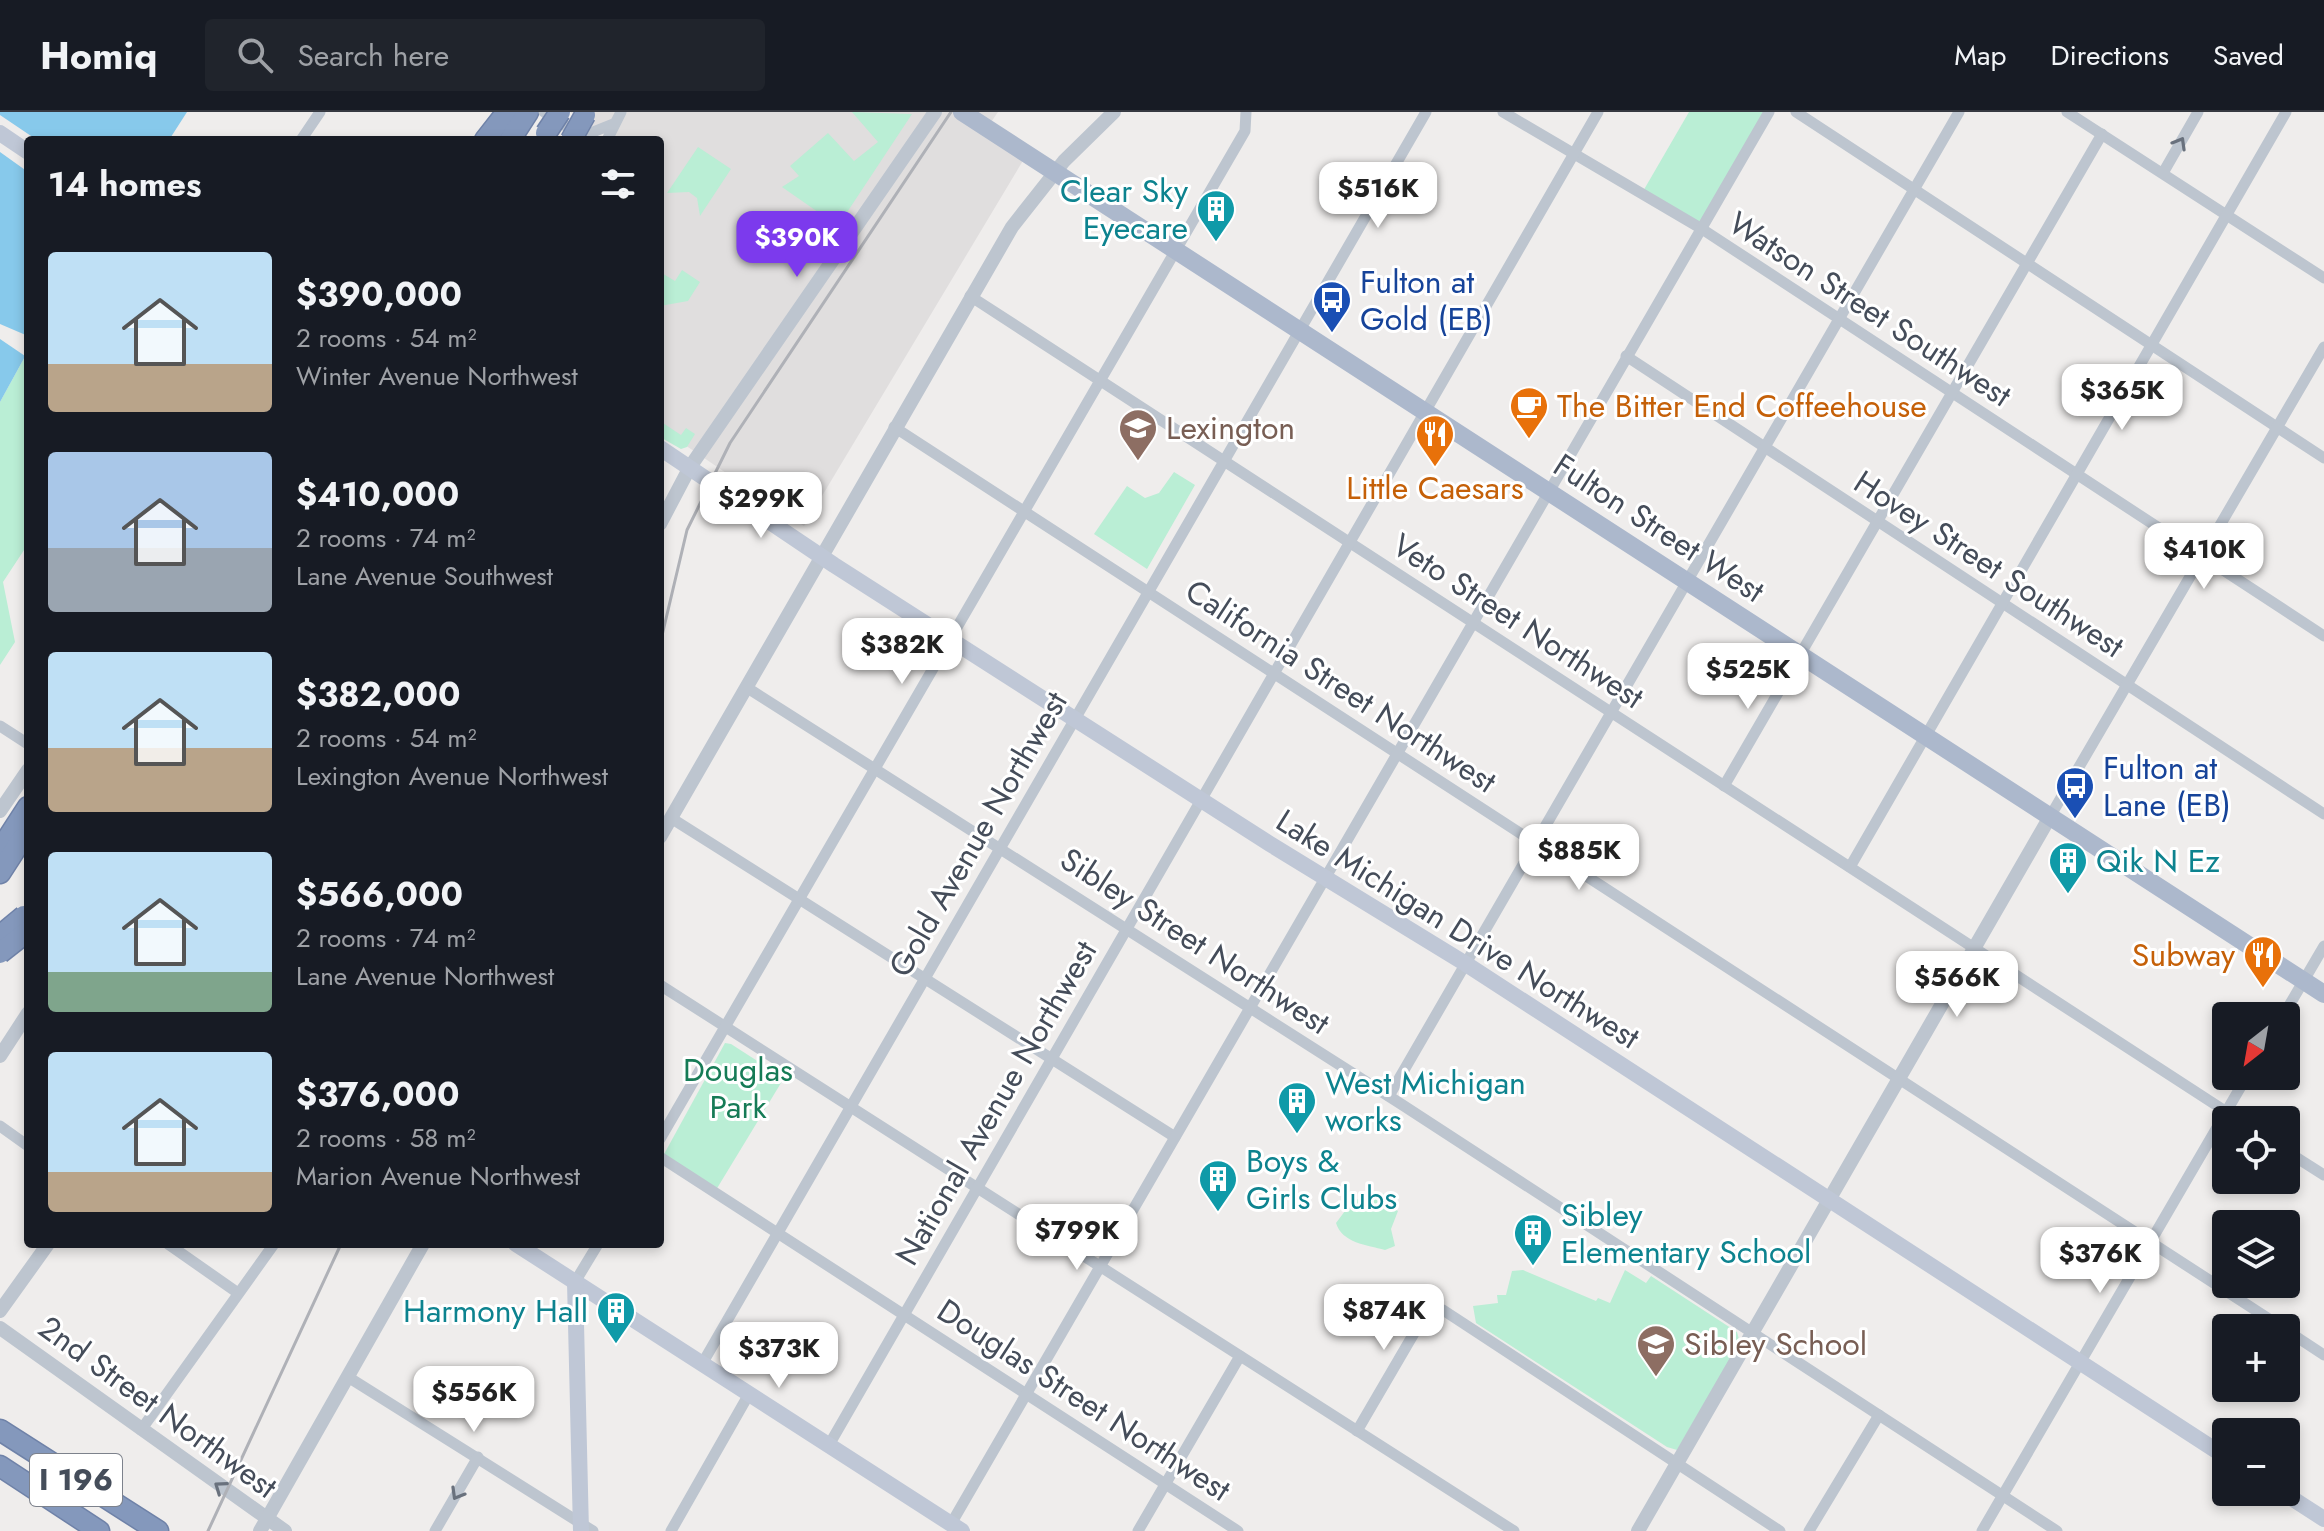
<!DOCTYPE html>
<html lang="en">
<head>
<meta charset="utf-8">
<style>
  :root { --surface:#171b24; --page:#20242c; --text:#f1f3f6; --muted:#9ea1a6; --line:#363941; --accent:#7c3aed }
  body { margin:0; font-family:Jost,sans-serif; background:var(--page); color:var(--text); height:100vh; display:flex; flex-direction:column; font-size:30px; white-space:nowrap }
  * { box-sizing:border-box; margin:0 }
  p { font-size:26px; color:var(--muted) }
  .icon { flex:none; width:44px; height:44px; fill:none; stroke:currentColor; stroke-width:2; stroke-linecap:round; stroke-linejoin:round }
  .map { position:relative; flex:1; overflow:hidden }
  .sheet { position:absolute; left:24px; top:24px; width:640px; height:1112px; display:flex; flex-direction:column; background:var(--surface); border-radius:8px; box-shadow:0 4px 12px #0003 }
  .sheet>* { flex:none }
  .needle { width:52px; rotate:211deg }
  .controls { position:absolute; left:2212px; top:890px; display:grid; gap:16px }
  .controls a { display:grid; place-items:center; width:88px; height:88px; border-radius:8px; background:var(--surface); box-shadow:0 4px 12px #0003; font-size:40px }
  .price { position:absolute; translate:-50% -68px; padding:0 18px; border-radius:16px; background:#fff; color:#222; font-size:26px; line-height:52px; filter:drop-shadow(0 2px 4px #0008) }
  .price::after { content:''; position:absolute; left:50%; top:48px; width:24px; height:18px; margin-left:-12px; background:inherit; clip-path:polygon(0 0,100% 0,50% 100%) }
  .price.on { background:var(--accent); color:#fff }
  ul { padding:0; list-style:none }
  li { display:flex; align-items:center; gap:24px; height:200px; padding:0 24px }
  li span { display:grid; place-items:center; flex:none; width:224px; height:160px; border-radius:8px; color:#555 }
  li>.icon { margin-inline-start:auto }
  span .icon { width:96px; height:96px; fill:#fffc; stroke-width:1 }
  li b { font-size:34px }
  h2 { display:flex; justify-content:space-between; align-items:center; height:96px; padding:0 24px; font-size:34px }
  header { display:flex; align-items:center; gap:48px; box-sizing:border-box; height:112px; padding:0 40px; background:var(--surface); border-bottom:2px solid var(--line) }
  header strong { font-size:38px }
  nav { display:flex; gap:44px; margin-inline-start:auto; font-size:28px }
  .search { width:560px; height:72px; background:var(--page); display:flex; align-items:center; gap:20px; box-sizing:border-box; padding:0 28px; border-radius:8px; color:var(--muted); font-size:30px }
  .map>svg:first-child { display:block }
  .education { fill:#e0dede }
  .green { fill:#baeed5 }
  .water { fill:#87c9eb }
  .pier { fill:#efedec }
  .lines { fill:none; stroke-linecap:round; stroke-linejoin:round }
  .motorway-casing { stroke:#6f82a8; stroke-width:23 }
  .minor { stroke:#bdc5cf; stroke-width:11 }
  .tertiary { stroke:#bdc5cf; stroke-width:14 }
  .secondary { stroke:#bfc7d6; stroke-width:16 }
  .primary { stroke:#acb8cc; stroke-width:18 }
  .motorway { stroke:#8498bc; stroke-width:20 }
  .rail { stroke:#afb1b7; stroke-width:3 }
  .motorway-bridge-casing { stroke:#6f82a8; stroke-width:23; stroke-linecap:butt }
  .motorway-bridge { stroke:#8498bc; stroke-width:20 }
  .oneway { stroke:#69717d }
  .labels { text-anchor:middle; stroke-width:6; stroke-linejoin:round; paint-order:stroke }
  .shield { fill:#fff; stroke:#7d828c; stroke-width:2 }
  .shield-label { font-size:30px; font-weight:bold; fill:#454d5a }
  .culture-label { font-size:32px; fill:#0d838f; stroke:#fff; text-anchor:start }
  .transit-label { font-size:32px; fill:#164399; stroke:#fff; text-anchor:start }
  .street-label { font-size:32px; fill:#454d5a; stroke:#fff }
  .food-label { font-size:32px; fill:#c56008; stroke:#fff; text-anchor:start }
  .education-label { font-size:32px; fill:#785e54; stroke:#fff; text-anchor:start }
  .park-label { font-size:32px; fill:#167b56; stroke:#fff }
</style>
</head>
<body>
<header>
<strong>Homiq</strong>
<div class="search"><svg class="icon" aria-label="search" viewBox="0 0 24 24"><circle cx="10" cy="10" r="6"/><path d="M15 15l6 6"/></svg>Search here</div>
<nav><a>Map</a><a>Directions</a><a>Saved</a></nav>
</header>
<div class="map">
<svg width="2324" height="1419" viewBox="0 0 2324 1419">
  <rect width="100%" height="100%" fill="#efedec"/>
  <path class="education" d="M570 0H998L987 16 1027 42 804 414 660 316V28H613Z"/>
  <g class="green">
    <path d="M852 0 912 2 838 114 782 75 799 64 790 54 828 21 854 49 878 30Z"/>
    <path d="M1689 0H1770L1702 117 1642 81Z"/>
    <path d="M698 35 731 57 700 104 697 86 689 80 667 81Z"/>
    <path d="M682 158 700 170 688 189 660 194V160L675 169Z"/>
    <path d="M28 239V432L3 470 15 530 0 553V290Z"/>
    <path d="M660 309 681 323 686 316 695 322 687 335 681 337 660 325Z"/>
    <path d="M1174 360 1195 373 1147 457 1094 422 1127 374 1145 386 1159 381Z"/>
    <path d="M725 931 731 932 784 966 716 1078 663 1044Z"/>
    <path d="M1379 1080 1387 1083 1388 1093 1398 1099 1391 1117 1395 1134 1385 1138C1367 1133 1342 1131 1336 1111L1354 1087 1364 1088 1369 1082Z"/>
    <path d="M1523 1158 1596 1189 1598 1186 1610 1191 1625 1158 1646 1171 1651 1164 1737 1220 1740 1231 1677 1338 1667 1335 1476 1211 1473 1194 1498 1191 1497 1183H1506L1512 1159Z"/>
  </g>
  <path class="water" d="M0 0H187L169 28H28V239L0 290Z"/>
  <g class="pier">
    <path d="M0 3 37 28H28V60L0 40Z"/>
    <path d="M0 212 28 224V246L0 227Z"/>
  </g>
  <g class="lines">
    <g class="motorway-casing">
      <g id="motorway">
        <path d="M485 28 507 0"/>
        <path d="M510 28 528 0"/>
        <path d="M0 738 28 695"/>
        <path d="M0 761 22 727"/>
        <path d="M0 1318 158 1419"/>
        <path d="M0 1354 99 1419"/>
      </g>
    </g>
    <g class="minor">
      <path d="M544 0 587 28"/>
      <path d="M1503 0 1702 117 2324 524"/>
      <path d="M1796 0 2324 346"/>
      <path d="M2067 0 2324 166"/>
      <path d="M576 20 588 22 613 12"/>
      <path d="M301 28 320 0"/>
      <path d="M607 28 621 0"/>
      <path d="M2163 61 2198 0"/>
      <path d="M970 184 2239 1008"/>
      <path d="M1626 244 2324 702"/>
      <path d="M894 315 2283 1216"/>
      <path d="M746 575 1401 992 2057 1419"/>
      <path d="M0 614 28 632"/>
      <path d="M1724 674 2102 22"/>
      <path d="M2051 703 2324 235"/>
      <path d="M671 706 1175 1025"/>
      <path d="M1850 755 2286 0"/>
      <path d="M660 873 1514 1419"/>
      <path d="M2283 904 2324 834"/>
      <path d="M1389 984 1959 0"/>
      <path d="M0 1014 28 1034"/>
      <path d="M660 1027 1245 19 1246 0"/>
      <path d="M2286 1039 2324 1063"/>
      <path d="M660 1045 1238 1419"/>
      <path d="M168 1132 238 1181"/>
      <path d="M575 1170 598 1132"/>
      <path d="M2286 1218 2324 1243"/>
      <path d="M702 1252 1426 0"/>
      <path d="M348 1265 593 1419"/>
      <path d="M141 1318 274 1132"/>
      <path d="M1357 1319 1420 1211 1433 1199 1443 1198 1780 1419"/>
      <path d="M829 1333 1598 0"/>
      <path d="M951 1412 1769 0"/>
      <path d="M435 1419 478 1345"/>
      <path d="M671 1419 749 1282"/>
      <path d="M1138 1419 1240 1244"/>
      <path d="M1809 1419 1879 1303"/>
      <path d="M1982 1419 2247 964"/>
    </g>
    <g class="tertiary">
      <path d="M660 412 690 355 935 0"/>
      <path d="M0 699 28 658"/>
      <path d="M660 725 1012 115 1064 49 1114 0"/>
      <path d="M0 944 28 901"/>
      <path d="M0 1199 48 1132"/>
      <path d="M0 1216 285 1419"/>
      <path d="M260 1419 423 1132"/>
      <path d="M1638 1419 2051 703"/>
    </g>
    <g class="secondary">
      <path d="M0 21 28 40"/>
      <path d="M660 336 834 453 1270 732 1466 852 2226 1345"/>
      <path d="M516 1132 962 1419"/>
      <path d="M575 1170 581 1419"/>
      <path d="M2282 1380 2324 1407"/>
    </g>
    <path class="primary" d="M962 0 2324 882"/>
    <use href="#motorway" class="motorway"/>
    <g class="rail">
      <path d="M660 532 687 418 730 331 951 0"/>
      <path d="M208 1419 341 1132"/>
    </g>
    <g class="motorway-bridge-casing">
      <g id="motorway-bridge">
        <path d="M546 21 560 0"/>
        <path d="M571 28 585 3"/>
        <path d="M0 824 24 804"/>
        <path d="M0 841 28 819"/>
      </g>
    </g>
    <use href="#motorway-bridge" class="motorway-bridge"/>
  </g>
  <defs><path id="oneway-chevron" d="M-2-3.5L2.5 0L-2 3.5" fill="none" stroke-width="1.6" stroke-linecap="round" stroke-linejoin="round" transform="scale(2)"/></defs>
  <g class="oneway">
    <use href="#oneway-chevron" transform="translate(2180 31) rotate(-60)"/>
    <use href="#oneway-chevron" transform="translate(220 1375) rotate(-145)"/>
    <use href="#oneway-chevron" transform="translate(457 1382) rotate(120)"/>
  </g>
  <defs>
    <g id="building-pin" transform="scale(2)"><path d="M0 17L-7.5 6A9.5 9.5 0 1 1 7.5 6Z" fill="#0f9aa8" stroke="#fff"/><path d="M-4-6H4V6H1V3H-1V6H-4ZM-2.5-4.3h1.7v1.8h-1.7ZM.8-4.3h1.7v1.8H.8ZM-2.5-1h1.7V.8h-1.7ZM.8-1h1.7V.8H.8Z" fill="#fff"/></g>
    <g id="bus-pin" transform="scale(2)"><path d="M0 17L-7.5 6A9.5 9.5 0 1 1 7.5 6Z" fill="#1a4fb4" stroke="#fff"/><path d="M-5-6H5V4H4V6H2V4H-2V6H-4V4H-5ZM-3.5-4V0h7V-4ZM-3.5 1.2v1.5H-2V1.2ZM2 1.2v1.5H3.5V1.2Z" fill="#fff"/></g>
    <g id="cafe-pin" transform="scale(2)"><path d="M0 17L-7.5 6A9.5 9.5 0 1 1 7.5 6Z" fill="#e8710a" stroke="#fff"/><path d="M-5.5-4.5H6V0H3Q3 3.5 0 3.5H-2.5Q-5.5 3.5-5.5 0ZM3-3.2v2h1.7v-2ZM-6 4.5H4V6H-6Z" fill="#fff"/></g>
    <g id="school-pin" transform="scale(2)"><path d="M0 17L-7.5 6A9.5 9.5 0 1 1 7.5 6Z" fill="#8d6e63" stroke="#fff"/><path d="M0-5L7-2L0 1L-7-2ZM-4 1L0 2.5L4 1V4Q0 6-4 4Z" fill="#fff"/></g>
    <g id="restaurant-pin" transform="scale(2)"><path d="M0 17L-7.5 6A9.5 9.5 0 1 1 7.5 6Z" fill="#e8710a" stroke="#fff"/><path d="M-5-6h1v4h1v-4h1v4h1v-4h1v5L-1.5 .5V6h-2V.5L-5-1ZM5-6V6H3V1.5H1.5Q1.5-4 5-6Z" fill="#fff"/></g>
  </defs>
  <g fill-rule="evenodd">
    <use href="#building-pin" x="1216" y="97"/>
    <use href="#bus-pin" x="1332" y="188"/>
    <use href="#cafe-pin" x="1529" y="294"/>
    <use href="#school-pin" x="1138" y="316"/>
    <use href="#restaurant-pin" x="1435" y="322"/>
    <use href="#bus-pin" x="2075" y="674"/>
    <use href="#building-pin" x="2068" y="749"/>
    <use href="#restaurant-pin" x="2263" y="843"/>
    <use href="#building-pin" x="1297" y="989"/>
    <use href="#building-pin" x="1218" y="1067"/>
    <use href="#building-pin" x="1533" y="1121"/>
    <use href="#building-pin" x="616" y="1199"/>
    <use href="#school-pin" x="1656" y="1232"/>
  </g>
  <g class="labels">
    <rect class="shield" x="30" y="1342" width="92" height="52" rx="6"/>
    <g class="shield-label">
      <text x="76" y="1378">I 196</text>
    </g>
    <g class="culture-label">
      <text x="1188" y="90" text-anchor="end">Clear Sky<tspan x="1188" dy="37">Eyecare</tspan></text>
      <text x="2096" y="760">Qik N Ez</text>
      <text x="1325" y="982">West Michigan<tspan x="1325" dy="37">works</tspan></text>
      <text x="1246" y="1060">Boys &amp;<tspan x="1246" dy="37">Girls Clubs</tspan></text>
      <text x="1561" y="1114">Sibley<tspan x="1561" dy="37">Elementary School</tspan></text>
      <text x="588" y="1210" text-anchor="end">Harmony Hall</text>
    </g>
    <g class="transit-label">
      <text x="1360" y="181">Fulton at<tspan x="1360" dy="37">Gold (EB)</tspan></text>
      <text x="2103" y="667">Fulton at<tspan x="2103" dy="37">Lane (EB)</tspan></text>
    </g>
    <g class="street-label">
      <text transform="translate(1870 197) rotate(33)" y="11">Watson Street Southwest</text>
      <text transform="translate(1659 416) rotate(33)" y="11">Fulton Street West</text>
      <text transform="translate(1989 452) rotate(33)" y="11">Hovey Street Southwest</text>
      <text transform="translate(1518 509) rotate(33)" y="11">Veto Street Northwest</text>
      <text transform="translate(1341 574) rotate(33)" y="11">California Street Northwest</text>
      <text transform="translate(978 722) rotate(-60)" y="11">Gold Avenue Northwest</text>
      <text transform="translate(1458 817) rotate(32)" y="11">Lake Michigan Drive Northwest</text>
      <text transform="translate(1195 829) rotate(33)" y="11">Sibley Street Northwest</text>
      <text transform="translate(996 991) rotate(-60)" y="11">National Avenue Northwest</text>
      <text transform="translate(1084 1288) rotate(33)" y="11">Douglas Street Northwest</text>
      <text transform="translate(158 1295) rotate(36)" y="11">2nd Street Northwest</text>
    </g>
    <g class="food-label">
      <text x="1557" y="305">The Bitter End Coffeehouse</text>
      <text x="1435" y="387" text-anchor="middle">Little Caesars</text>
      <text x="2235" y="854" text-anchor="end">Subway</text>
    </g>
    <g class="education-label">
      <text x="1166" y="327">Lexington</text>
      <text x="1684" y="1243">Sibley School</text>
    </g>
    <g class="park-label">
      <text x="738" y="969">Douglas<tspan x="738" dy="37">Park</tspan></text>
    </g>
  </g>
</svg>
<div class="controls">
<a><svg class="needle" viewBox="-14 -14 28 28"><path d="M0-13l5 13h-10z" fill="#e53935"/><path d="M0 13l5-13h-10z" fill="#9ea1a6"/></svg></a>
<a><svg class="icon" aria-label="locate" viewBox="0 0 24 24"><circle cx="12" cy="12" r="6"/><path d="M12 2v4M12 18v4M2 12h4M18 12h4"/></svg></a>
<a><svg class="icon" aria-label="layers" viewBox="0 0 24 24"><path d="M12 4l9 5-9 5-9-5zM3 14l9 5 9-5"/></svg></a>
<a>+</a>
<a>−</a>
</div>
<b class="price" style="left:1378px;top:118px">$516K</b>
<b class="price on" style="left:797px;top:167px">$390K</b>
<b class="price" style="left:2122px;top:320px">$365K</b>
<b class="price" style="left:761px;top:428px">$299K</b>
<b class="price" style="left:2204px;top:479px">$410K</b>
<b class="price" style="left:902px;top:574px">$382K</b>
<b class="price" style="left:1748px;top:599px">$525K</b>
<b class="price" style="left:1579px;top:780px">$885K</b>
<b class="price" style="left:1957px;top:907px">$566K</b>
<b class="price" style="left:1077px;top:1160px">$799K</b>
<b class="price" style="left:2100px;top:1183px">$376K</b>
<b class="price" style="left:1384px;top:1240px">$874K</b>
<b class="price" style="left:779px;top:1278px">$373K</b>
<b class="price" style="left:474px;top:1322px">$556K</b>
<section class="sheet">
<h2>14 homes<svg class="icon" aria-label="filters" viewBox="0 0 24 24"><path d="M4 7h16M4 17h16"/><circle cx="9" cy="7" r="2"/><circle cx="15" cy="17" r="2"/></svg></h2>
<ul>
<li><span style="background:linear-gradient(#bfe0f5 70%,#b9a48a 0)"><svg class="icon" aria-label="home" viewBox="0 0 24 24"><path d="M3 11l9-7 9 7M6 9v11h12V9"/></svg></span><div><b>$390,000</b><p>2 rooms · 54 m²</p><p>Winter Avenue Northwest</p></div></li>
<li><span style="background:linear-gradient(#a9c7e8 60%,#9aa5b1 0)"><svg class="icon" aria-label="home" viewBox="0 0 24 24"><path d="M3 11l9-7 9 7M6 9v11h12V9"/></svg></span><div><b>$410,000</b><p>2 rooms · 74 m²</p><p>Lane Avenue Southwest</p></div></li>
<li><span style="background:linear-gradient(#bfe0f5 60%,#b9a48a 0)"><svg class="icon" aria-label="home" viewBox="0 0 24 24"><path d="M3 11l9-7 9 7M6 9v11h12V9"/></svg></span><div><b>$382,000</b><p>2 rooms · 54 m²</p><p>Lexington Avenue Northwest</p></div></li>
<li><span style="background:linear-gradient(#bfe0f5 75%,#7fa58c 0)"><svg class="icon" aria-label="home" viewBox="0 0 24 24"><path d="M3 11l9-7 9 7M6 9v11h12V9"/></svg></span><div><b>$566,000</b><p>2 rooms · 74 m²</p><p>Lane Avenue Northwest</p></div></li>
<li><span style="background:linear-gradient(#bfe0f5 75%,#b9a48a 0)"><svg class="icon" aria-label="home" viewBox="0 0 24 24"><path d="M3 11l9-7 9 7M6 9v11h12V9"/></svg></span><div><b>$376,000</b><p>2 rooms · 58 m²</p><p>Marion Avenue Northwest</p></div></li>
</ul>
</section>
</div>
</body>
</html>
